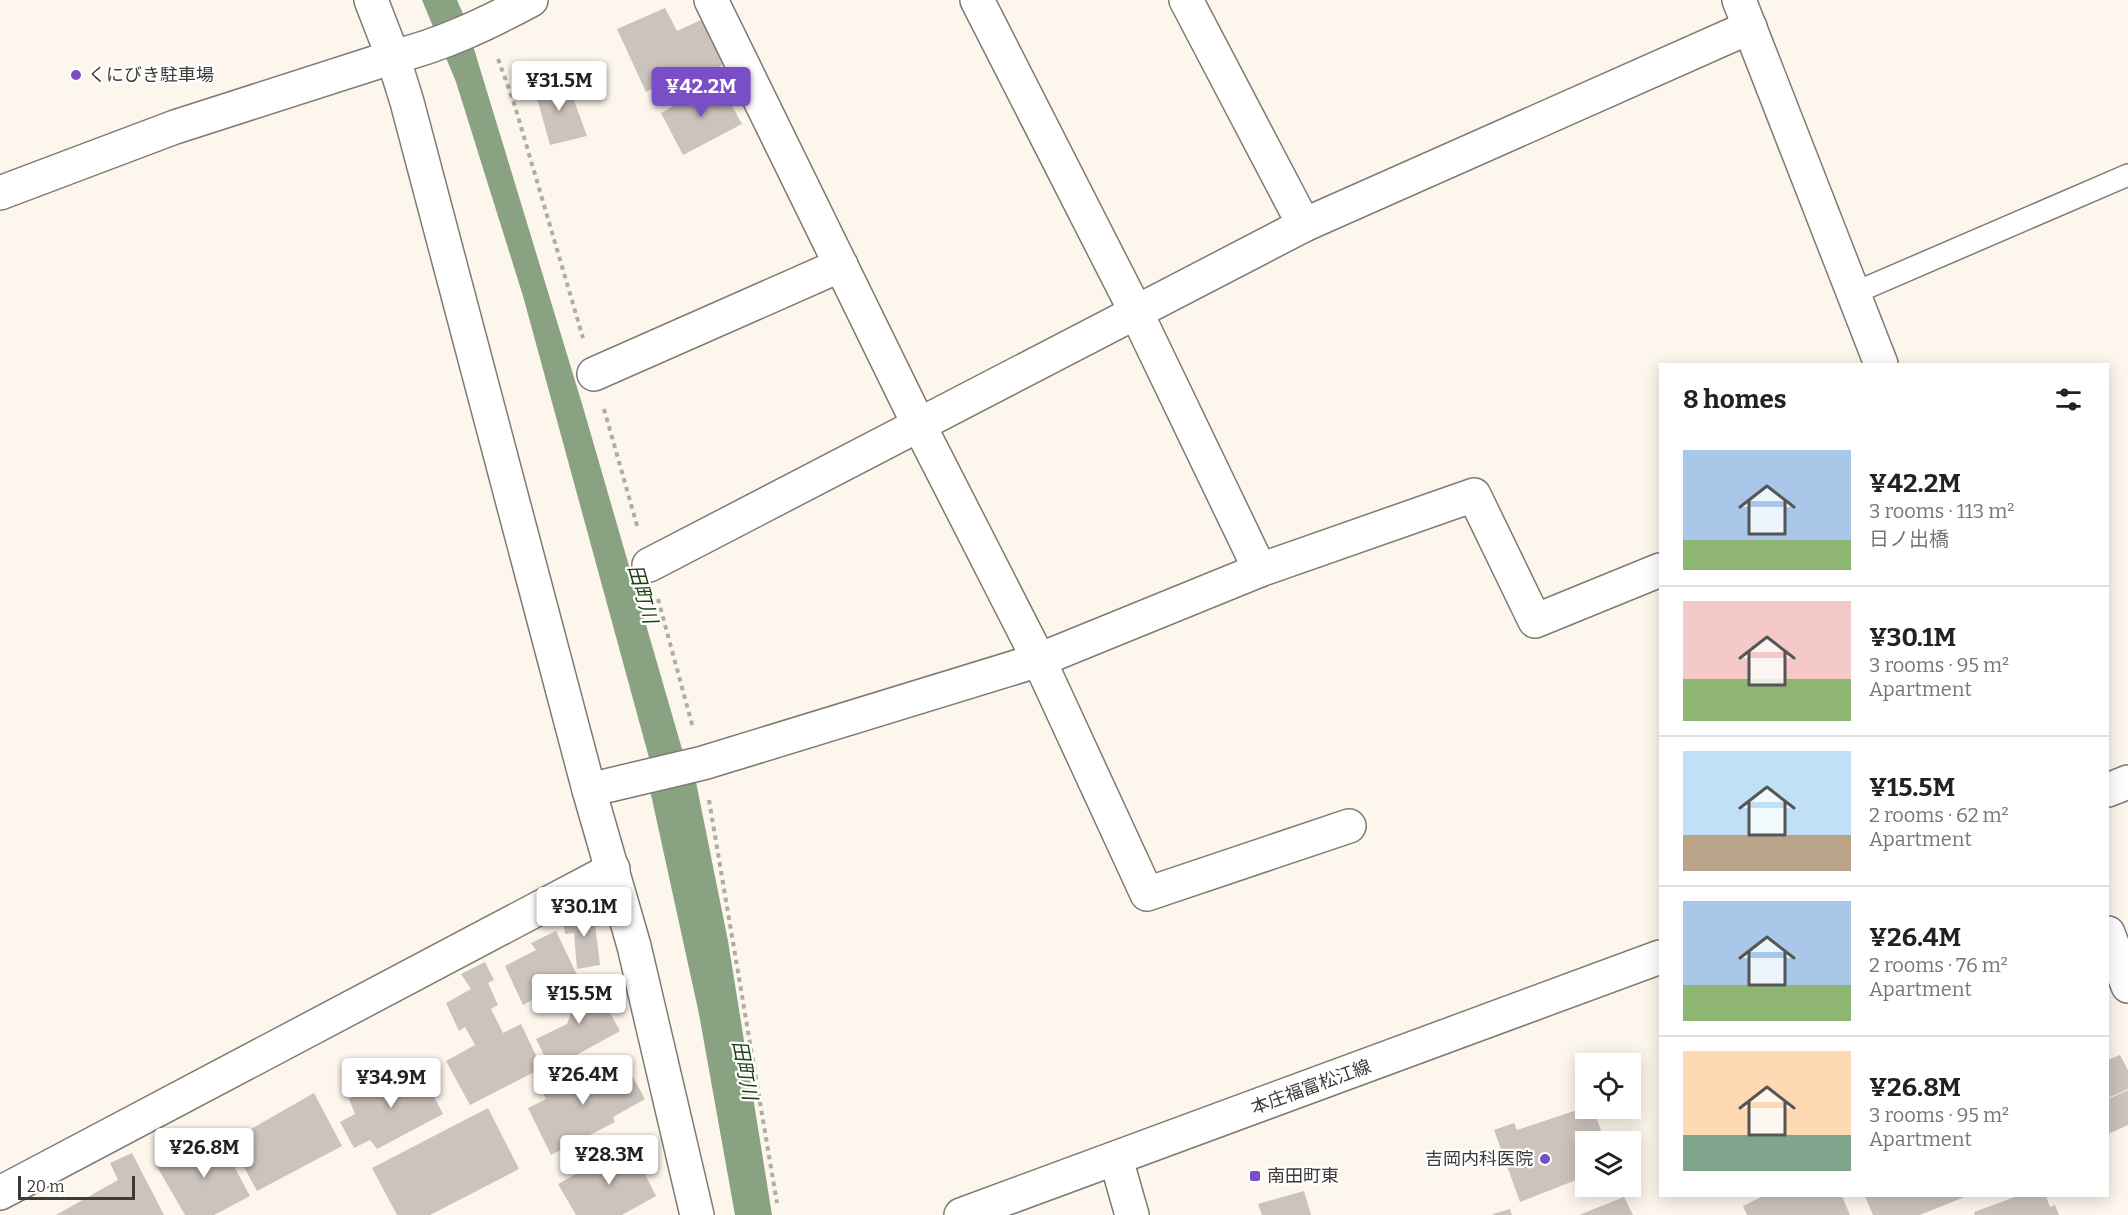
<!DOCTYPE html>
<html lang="en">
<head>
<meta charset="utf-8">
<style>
  :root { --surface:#fff; --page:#f6f6f6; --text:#222; --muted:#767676; --line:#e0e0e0; --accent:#794ec7 }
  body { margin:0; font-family:Bitter,"Noto Sans JP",serif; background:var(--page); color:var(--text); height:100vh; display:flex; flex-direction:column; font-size:22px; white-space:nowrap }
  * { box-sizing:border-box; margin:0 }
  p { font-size:20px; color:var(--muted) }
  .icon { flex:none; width:33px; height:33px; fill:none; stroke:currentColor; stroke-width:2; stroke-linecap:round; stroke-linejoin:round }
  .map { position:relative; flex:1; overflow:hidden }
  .drawer { position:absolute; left:1659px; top:363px; width:450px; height:834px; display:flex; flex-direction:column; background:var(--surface); border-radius:0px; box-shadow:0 3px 15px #0003 }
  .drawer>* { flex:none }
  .buttons { position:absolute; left:1575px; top:1053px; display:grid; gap:12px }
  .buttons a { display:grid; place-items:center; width:66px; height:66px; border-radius:0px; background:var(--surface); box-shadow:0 3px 15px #0003; font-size:30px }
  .scale { position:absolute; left:18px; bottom:15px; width:117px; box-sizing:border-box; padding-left:6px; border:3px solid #3d3a37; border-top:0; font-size:16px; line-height:21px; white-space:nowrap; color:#3d3a37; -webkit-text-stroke:4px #fff; paint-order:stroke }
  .price { position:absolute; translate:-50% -51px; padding:0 14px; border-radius:6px; background:#fff; color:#222; font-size:20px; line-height:39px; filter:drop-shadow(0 2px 3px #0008) }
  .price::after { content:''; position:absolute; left:50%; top:36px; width:18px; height:14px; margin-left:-9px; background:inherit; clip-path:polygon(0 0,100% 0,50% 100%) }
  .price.active { background:var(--accent); color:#fff }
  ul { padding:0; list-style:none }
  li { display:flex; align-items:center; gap:18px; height:150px; padding:0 24px }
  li+li { border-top:2px solid var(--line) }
  li span { display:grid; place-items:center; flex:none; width:168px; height:120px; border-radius:0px; color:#555 }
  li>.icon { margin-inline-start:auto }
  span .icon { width:72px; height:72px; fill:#fffc; stroke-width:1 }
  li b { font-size:26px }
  h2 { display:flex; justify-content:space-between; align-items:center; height:72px; padding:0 24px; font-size:26px }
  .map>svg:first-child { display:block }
  .water { fill:#89a282 }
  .building { fill:#cdc3bd }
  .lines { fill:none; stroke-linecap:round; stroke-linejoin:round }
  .service-casing { stroke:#7f7a72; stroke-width:24 }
  .minor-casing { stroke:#7f7a72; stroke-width:36 }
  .tertiary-casing { stroke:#7f7a72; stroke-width:36 }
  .secondary-casing { stroke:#7f7a72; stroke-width:36 }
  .path { stroke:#b0aba4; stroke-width:4; stroke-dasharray:4.5 4.5; stroke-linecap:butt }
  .service { stroke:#fff; stroke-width:21 }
  .minor { stroke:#fff; stroke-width:33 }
  .tertiary { stroke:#fff; stroke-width:33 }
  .secondary { stroke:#fff; stroke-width:33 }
  .poi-dot { fill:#794ec7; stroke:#fff; stroke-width:2 }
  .labels { text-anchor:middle; stroke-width:4.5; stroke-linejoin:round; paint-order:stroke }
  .poi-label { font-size:18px; fill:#3d3a37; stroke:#fff; text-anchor:start }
  .street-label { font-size:18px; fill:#3d3a37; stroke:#fff }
  .water-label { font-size:20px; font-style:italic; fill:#1e4213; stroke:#fff }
</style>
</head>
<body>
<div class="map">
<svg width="2128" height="1215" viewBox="0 0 2128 1215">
  <rect width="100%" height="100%" fill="#fcf6ec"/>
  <path class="water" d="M422 0H457L464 16 583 407 684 756 695 777 728 941 772 1215H735L699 1014 650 790 651 765 523 296 456 82Z"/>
  <g class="building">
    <path d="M665 8 677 31 703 19 725 64 697 77 693 69 646 92 617 29Z"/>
    <path d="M565 76 587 136 550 145 534 87Z"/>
    <path d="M718 81 742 124 683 155 661 113Z"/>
    <path d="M589 907 593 909 600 965 577 969 574 933 565 934 563 920Z"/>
    <path d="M556 931 577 975 523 1005 505 966 536 950 531 943Z"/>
    <path d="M485 962 494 980 488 983 498 1005 491 1009 503 1033 521 1024 542 1068 470 1105 446 1061 475 1045 465 1027 459 1031 446 1003 471 989 461 974Z"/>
    <path d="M591 978 620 1031 551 1069 536 1039 567 1024 572 1011 560 994Z"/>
    <path d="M2120 1055 2128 1070V1089L2108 1098V1060Z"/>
    <path d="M417 1063 443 1114 377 1149 370 1140 354 1148 340 1122 355 1114 349 1099Z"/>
    <path d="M625 1063 645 1099 613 1117 615 1122 551 1155 528 1108 546 1099 540 1086 578 1068 586 1084Z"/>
    <path d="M2128 1090V1125L2108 1134V1099Z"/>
    <path d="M314 1093 342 1146 257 1191 230 1141Z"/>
    <path d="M1586 1107 1593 1108 1605 1142H1586V1176L1520 1202 1494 1130 1514 1123 1517 1130Z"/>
    <path d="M488 1108 519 1169 430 1215H397L372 1168Z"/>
    <path d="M217 1135 250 1196 214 1215H185L156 1165Z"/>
    <path d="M630 1144 656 1196 622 1215H576L558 1184Z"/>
    <path d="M132 1153 164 1215H56L118 1180 110 1163Z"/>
    <path d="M1304 1191 1311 1215H1262L1258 1204Z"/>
    <path d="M1763 1196H1842L1850 1215H1747L1743 1206Z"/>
    <path d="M1865 1196H1967L1920 1215H1873Z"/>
    <path d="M2018 1196H2046L2050 1207 2055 1205 2059 1215H1975L1974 1212Z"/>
    <path d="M1624 1197 1633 1215H1579Z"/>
    <path d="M1510 1209 1512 1215H1493V1214Z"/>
  </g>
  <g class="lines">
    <g class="service-casing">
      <path id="service" d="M1852 294 2128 175"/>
    </g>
    <g class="minor-casing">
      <g id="minor">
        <path d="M371 0 393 57"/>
        <path d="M711 0 918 423 1039 660 1147 894 1349 826"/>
        <path d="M977 0 1136 312 1260 570"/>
        <path d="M1186 0 1304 225"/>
        <path d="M594 374 841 265"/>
        <path d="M649 565 1304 225 1750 27"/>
        <path d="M589 790 703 763 1039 660 1260 570 1474 495 1535 621 1660 570"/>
        <path d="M1116 1159 1132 1215"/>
        <path d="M0 1193 613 869"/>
      </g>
    </g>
    <g class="tertiary-casing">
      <g id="tertiary">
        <path d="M1739 0 1881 364"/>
        <path d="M393 57 407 102 589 790 634 946 697 1215"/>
        <path d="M0 193 175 127 393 57C442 45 486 24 531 0"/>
        <path d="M2108 933 2128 986"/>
      </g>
    </g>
    <g class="secondary-casing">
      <g id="secondary">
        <path d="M2108 790 2128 782"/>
        <path d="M961 1215 1660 957"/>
      </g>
    </g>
    <g class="path">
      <path d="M498 59 514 103 583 338"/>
      <path d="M604 409 638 529"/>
      <path d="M658 599 693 728"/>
      <path d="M709 800 777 1203"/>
    </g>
    <use href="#service" class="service"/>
    <use href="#minor" class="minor"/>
    <use href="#tertiary" class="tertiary"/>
    <use href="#secondary" class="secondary"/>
  </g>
  <g class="poi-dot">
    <circle cx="76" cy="75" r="6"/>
    <circle cx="1545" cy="1159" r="6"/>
    <rect x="1249" y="1170" width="12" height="12" rx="3"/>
  </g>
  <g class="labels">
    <g class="poi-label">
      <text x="88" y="81">くにびき駐車場</text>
      <text x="1533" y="1165" text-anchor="end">吉岡内科医院</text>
      <text x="1267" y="1182">南田町東</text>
    </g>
    <g class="street-label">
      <text transform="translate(1311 1087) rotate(-20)" y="6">本庄福富松江線</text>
    </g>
    <g class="water-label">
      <text transform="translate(643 594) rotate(74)" y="7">田町川</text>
      <text transform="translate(745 1070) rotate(79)" y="7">田町川</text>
    </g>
  </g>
</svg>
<div class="buttons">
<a><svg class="icon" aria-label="locate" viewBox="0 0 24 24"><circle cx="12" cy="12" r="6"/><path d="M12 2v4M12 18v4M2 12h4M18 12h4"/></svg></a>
<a><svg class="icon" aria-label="layers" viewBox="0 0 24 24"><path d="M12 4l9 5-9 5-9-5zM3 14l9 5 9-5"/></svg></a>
</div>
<div class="scale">20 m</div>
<b class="price" style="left:559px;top:112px">¥31.5M</b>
<b class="price active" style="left:701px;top:118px">¥42.2M</b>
<b class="price" style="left:584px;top:938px">¥30.1M</b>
<b class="price" style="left:579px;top:1025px">¥15.5M</b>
<b class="price" style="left:583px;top:1106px">¥26.4M</b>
<b class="price" style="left:391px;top:1109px">¥34.9M</b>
<b class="price" style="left:204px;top:1179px">¥26.8M</b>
<b class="price" style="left:609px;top:1186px">¥28.3M</b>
<section class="drawer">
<h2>8 homes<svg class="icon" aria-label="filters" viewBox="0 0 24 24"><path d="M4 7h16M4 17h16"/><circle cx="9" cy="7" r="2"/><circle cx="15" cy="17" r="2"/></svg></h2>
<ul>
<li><span style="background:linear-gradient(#a9c7e8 75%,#8fb573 0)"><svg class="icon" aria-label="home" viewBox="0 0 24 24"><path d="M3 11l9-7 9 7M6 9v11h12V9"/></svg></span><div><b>¥42.2M</b><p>3 rooms · 113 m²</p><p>日ノ出橋</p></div></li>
<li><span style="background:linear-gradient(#f6c9c9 65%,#8fb573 0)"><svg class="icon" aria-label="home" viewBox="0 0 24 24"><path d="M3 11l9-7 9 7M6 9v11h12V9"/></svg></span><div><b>¥30.1M</b><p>3 rooms · 95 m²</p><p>Apartment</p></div></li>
<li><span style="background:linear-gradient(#bfe0f5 70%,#b9a48a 0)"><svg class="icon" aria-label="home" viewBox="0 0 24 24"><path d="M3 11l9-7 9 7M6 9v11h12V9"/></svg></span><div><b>¥15.5M</b><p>2 rooms · 62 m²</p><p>Apartment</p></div></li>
<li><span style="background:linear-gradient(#a9c7e8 70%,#8fb573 0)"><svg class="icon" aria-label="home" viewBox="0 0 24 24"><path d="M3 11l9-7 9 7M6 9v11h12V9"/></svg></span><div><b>¥26.4M</b><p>2 rooms · 76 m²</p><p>Apartment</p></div></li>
<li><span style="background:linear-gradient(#ffd9b3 70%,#7fa58c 0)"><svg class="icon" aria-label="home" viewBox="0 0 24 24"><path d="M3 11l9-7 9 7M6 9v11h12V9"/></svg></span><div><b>¥26.8M</b><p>3 rooms · 95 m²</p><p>Apartment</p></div></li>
</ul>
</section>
</div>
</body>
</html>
